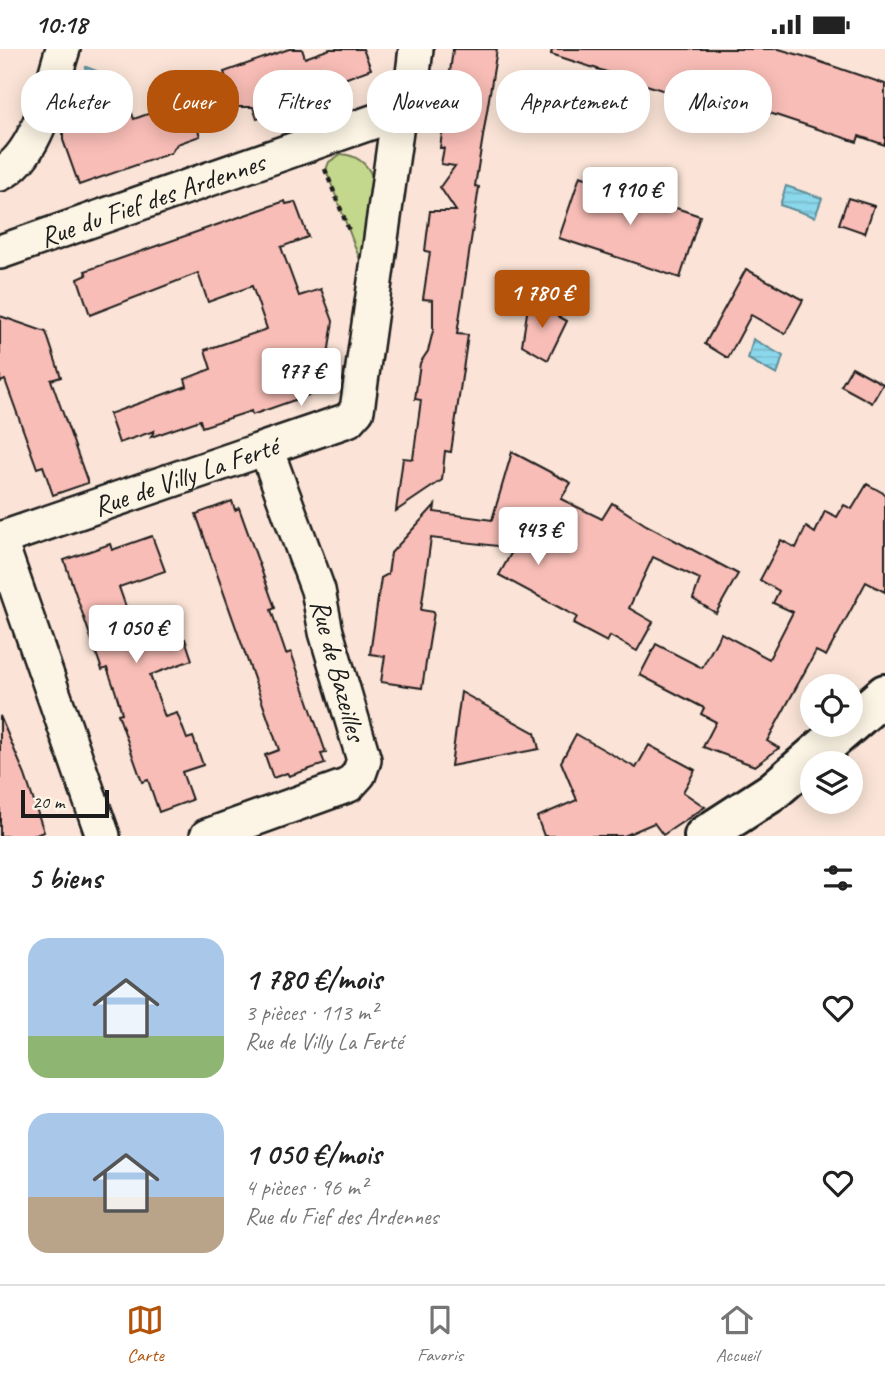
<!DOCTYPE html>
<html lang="fr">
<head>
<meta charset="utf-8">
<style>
  :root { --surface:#fff; --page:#f2f2f2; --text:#222; --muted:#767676; --line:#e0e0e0; --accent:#b45309 }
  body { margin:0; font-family:Caveat,sans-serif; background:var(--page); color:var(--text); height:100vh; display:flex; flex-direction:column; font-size:26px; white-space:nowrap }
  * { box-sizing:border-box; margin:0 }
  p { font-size:23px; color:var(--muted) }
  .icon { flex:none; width:38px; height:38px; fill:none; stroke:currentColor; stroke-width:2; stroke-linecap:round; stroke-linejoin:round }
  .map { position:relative; height:787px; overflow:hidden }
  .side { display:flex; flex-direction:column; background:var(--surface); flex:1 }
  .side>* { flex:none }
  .banner { position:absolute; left:21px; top:21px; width:844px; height:63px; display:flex; gap:14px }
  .controls { position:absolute; left:800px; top:625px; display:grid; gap:14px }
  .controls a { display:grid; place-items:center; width:63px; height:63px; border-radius:50%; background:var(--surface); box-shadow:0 4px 18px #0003; font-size:35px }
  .scale { position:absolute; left:21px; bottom:18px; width:88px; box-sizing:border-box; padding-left:7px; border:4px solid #1c1c1c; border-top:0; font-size:19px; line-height:24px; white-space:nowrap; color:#1c1c1c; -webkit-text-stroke:5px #fcf5e5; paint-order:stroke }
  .price { position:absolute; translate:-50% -60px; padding:0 16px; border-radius:7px; background:#fff; color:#222; font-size:23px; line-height:46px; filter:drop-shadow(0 2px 4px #0008) }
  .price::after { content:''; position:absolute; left:50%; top:42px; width:21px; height:16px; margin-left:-10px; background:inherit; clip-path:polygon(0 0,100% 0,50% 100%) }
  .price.active { background:var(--accent); color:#fff }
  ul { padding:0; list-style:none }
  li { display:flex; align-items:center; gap:21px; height:175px; padding:0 28px }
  li span { display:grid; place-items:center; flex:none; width:196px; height:140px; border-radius:21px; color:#555 }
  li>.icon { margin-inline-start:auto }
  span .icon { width:84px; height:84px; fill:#fffc; stroke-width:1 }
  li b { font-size:30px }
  h2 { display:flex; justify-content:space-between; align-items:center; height:84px; padding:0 28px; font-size:30px }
  .chip { padding:0 24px; border-radius:28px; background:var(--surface); box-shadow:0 4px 18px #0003; font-size:24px; line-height:63px }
  .chip.active { background:var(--accent); color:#fff }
  .status { display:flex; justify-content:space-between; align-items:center; height:49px; padding:0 35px; background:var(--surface); direction:ltr }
  .status svg { height:19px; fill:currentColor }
  .dock { display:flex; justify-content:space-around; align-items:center; height:98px; border-top:2px solid var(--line); background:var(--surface); font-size:19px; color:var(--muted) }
  .dock a { display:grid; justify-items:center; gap:4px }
  .dock .active { color:var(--accent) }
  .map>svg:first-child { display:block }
  .green { fill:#c4d88d; stroke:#707a54; stroke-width:2 }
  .water { fill:url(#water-rules); stroke:#5f8c98; stroke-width:2 }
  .building { fill:#f8bdb6; stroke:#1c1c1c; stroke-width:2 }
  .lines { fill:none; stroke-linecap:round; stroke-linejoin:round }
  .street-casing { stroke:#1c1c1c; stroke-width:38 }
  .secondary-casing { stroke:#1c1c1c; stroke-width:44 }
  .path { stroke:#1c1c1c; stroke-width:4.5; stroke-dasharray:5 5; stroke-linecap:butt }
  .street { stroke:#fcf5e5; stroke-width:33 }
  .secondary { stroke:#fcf5e5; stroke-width:38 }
  .labels { text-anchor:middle; stroke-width:7; stroke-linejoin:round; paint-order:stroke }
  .street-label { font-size:28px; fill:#1c1c1c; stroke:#fcf5e5 }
</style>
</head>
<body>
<div class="status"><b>10:18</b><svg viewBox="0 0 49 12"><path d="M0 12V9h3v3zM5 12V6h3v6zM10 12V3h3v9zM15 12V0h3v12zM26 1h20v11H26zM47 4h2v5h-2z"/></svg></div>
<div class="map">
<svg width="885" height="787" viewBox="0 0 885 787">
  <defs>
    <pattern id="water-rules" width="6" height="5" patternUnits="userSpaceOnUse" patternTransform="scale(1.75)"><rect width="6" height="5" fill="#8bd7eb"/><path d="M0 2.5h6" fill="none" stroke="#77b8c9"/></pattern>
  </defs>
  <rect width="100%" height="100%" fill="#fbe4d7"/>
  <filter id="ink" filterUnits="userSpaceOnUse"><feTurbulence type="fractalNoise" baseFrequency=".0143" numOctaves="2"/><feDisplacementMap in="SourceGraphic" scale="14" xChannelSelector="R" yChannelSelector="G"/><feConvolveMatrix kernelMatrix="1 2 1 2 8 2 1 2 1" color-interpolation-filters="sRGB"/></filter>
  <g filter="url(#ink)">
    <path class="green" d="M341 105C356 106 366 113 372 127L360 211 326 121 329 113Z"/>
    <g class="water">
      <path d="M86 18 102 24 90 57 81 60 72 57Z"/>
      <path d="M786 137 822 149 815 168 780 156Z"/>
      <path d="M753 290 783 307 777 326 748 310Z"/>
    </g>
    <g class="building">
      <path d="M289 0H302L305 9 330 0H363L371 20 344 30 340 37 323 43 325 47 257 70 253 58H236L224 23Z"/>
      <path d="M453 0H497L475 137 479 138 457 285 468 286 451 403 445 402 442 431 396 462 403 409 413 410 421 351 415 350 420 314 428 302 433 282V251L423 250 430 203 425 202 430 162H456L440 138 455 117 441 115 444 99H440Z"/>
      <path d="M552 0H779L806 8 885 35V96L859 87 857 93 703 42 699 53 551 5Z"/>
      <path d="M187 51 200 87 177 95 171 104 79 136 63 91V79L129 56 134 70Z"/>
      <path d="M580 127 700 167 680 229 559 189Z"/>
      <path d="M848 149 874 157 865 184 839 175Z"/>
      <path d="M285 152 286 155 295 153 308 188 281 198 299 247 321 240 333 272 323 341 252 366 251 362 202 378 200 371 151 388 154 382 119 394 109 365 187 337 185 330 211 320 205 301 267 280 252 237 208 253 198 224 90 266 78 230 87 226 85 222Z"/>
      <path d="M746 220 803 251 785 285 751 266 728 309 705 295Z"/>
      <path d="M529 251 567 272 548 311 522 296Z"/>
      <path d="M0 267 46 283 61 328 51 331 88 434 53 446 43 417 37 419 5 331 0 333Z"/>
      <path d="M852 318 883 335 872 354 841 337Z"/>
      <path d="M512 403 571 434 561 450 602 470 612 454 646 476 738 525 716 564 693 550 700 530 653 508 629 559 653 573 637 602 610 587 607 593 573 575 577 568 499 526 514 499 431 489 421 561 434 563 422 639 381 633 385 607 370 605 381 529 388 525 391 504 435 456 434 463 492 471Z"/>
      <path d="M867 435 885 445V543L866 533 826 607 816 602 767 692 779 699 755 717 703 698 716 673 701 665 704 659 640 626 656 595 702 619 721 584 769 610 793 563 773 554 779 542 760 531 781 491 796 499 806 478 815 484 825 462 837 468 844 456 852 460Z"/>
      <path d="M232 452 235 461 239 459 275 559 271 561 286 605 291 603 326 704 321 705 325 715 289 727 287 724 273 729 265 706 279 701 196 465Z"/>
      <path d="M152 487 165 522 119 538 137 589 149 585 155 600 185 590 192 611 150 626 165 668 177 664 187 690 193 688 203 716 182 723 192 751 159 763 148 731 142 733 118 665 122 664 115 641 107 619 102 621 64 511 110 495 112 501Z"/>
      <path d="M461 643 535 684 539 700 451 717Z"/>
      <path d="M0 667 25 726 44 783 32 787H0Z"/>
      <path d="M576 685 636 719 649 696 695 721 683 743 705 758 663 786 654 774 624 787H544L537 768 577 751 561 713Z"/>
    </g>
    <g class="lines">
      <g class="street-casing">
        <g id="street">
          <path d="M0 125C39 106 50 39 63 0"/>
          <path id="s1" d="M0 203 387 68C414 53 412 28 416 0"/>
          <path id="s2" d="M0 490 348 371 357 361 399 61"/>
          <path d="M0 492 103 787"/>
          <path d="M207 787 349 736 359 725 364 711 326 583 318 541 266 400"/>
        </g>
      </g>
      <g class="secondary-casing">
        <path id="secondary" d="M704 787 772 743 885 645"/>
      </g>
      <path class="path" d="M325 120 350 184"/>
      <use href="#street" class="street"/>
      <use href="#secondary" class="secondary"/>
    </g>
  </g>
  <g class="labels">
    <g class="street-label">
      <text dy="10" stroke="none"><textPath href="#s1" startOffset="161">Rue du Fief des Ardennes</textPath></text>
      <text dy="10" stroke="none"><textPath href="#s2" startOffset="196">Rue de Villy La Ferté</textPath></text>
      <text transform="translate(339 621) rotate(75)" y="10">Rue de Bazeilles</text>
    </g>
  </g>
</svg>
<div class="controls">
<a><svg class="icon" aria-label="locate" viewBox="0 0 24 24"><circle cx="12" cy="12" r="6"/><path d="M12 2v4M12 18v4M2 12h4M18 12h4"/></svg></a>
<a><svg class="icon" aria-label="layers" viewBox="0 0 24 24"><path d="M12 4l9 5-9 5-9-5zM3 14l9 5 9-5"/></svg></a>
</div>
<div class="scale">20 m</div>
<b class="price" style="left:630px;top:178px">1 910 €</b>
<b class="price active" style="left:542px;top:281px">1 780 €</b>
<b class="price" style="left:301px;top:359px">977 €</b>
<b class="price" style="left:538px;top:518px">943 €</b>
<b class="price" style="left:136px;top:616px">1 050 €</b>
<div class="banner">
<a class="chip">Acheter</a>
<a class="chip active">Louer</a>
<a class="chip">Filtres</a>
<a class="chip">Nouveau</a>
<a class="chip">Appartement</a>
<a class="chip">Maison</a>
</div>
</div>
<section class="side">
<h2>5 biens<svg class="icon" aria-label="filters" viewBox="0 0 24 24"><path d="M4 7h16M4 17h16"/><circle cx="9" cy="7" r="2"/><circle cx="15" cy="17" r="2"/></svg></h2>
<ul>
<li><span style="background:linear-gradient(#a9c7e8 70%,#8fb573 0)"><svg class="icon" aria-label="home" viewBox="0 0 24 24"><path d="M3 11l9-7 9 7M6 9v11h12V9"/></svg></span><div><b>1 780 €/mois</b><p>3 pièces · 113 m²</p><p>Rue de Villy La Ferté</p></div><svg class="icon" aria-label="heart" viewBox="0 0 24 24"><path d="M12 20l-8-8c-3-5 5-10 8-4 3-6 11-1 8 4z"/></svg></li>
<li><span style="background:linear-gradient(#a9c7e8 60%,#b9a48a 0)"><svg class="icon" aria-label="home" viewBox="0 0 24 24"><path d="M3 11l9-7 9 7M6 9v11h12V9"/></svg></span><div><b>1 050 €/mois</b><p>4 pièces · 96 m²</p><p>Rue du Fief des Ardennes</p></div><svg class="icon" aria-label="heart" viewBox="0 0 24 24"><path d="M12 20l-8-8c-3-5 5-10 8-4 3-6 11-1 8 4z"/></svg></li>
</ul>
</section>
<nav class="dock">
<a class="active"><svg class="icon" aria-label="map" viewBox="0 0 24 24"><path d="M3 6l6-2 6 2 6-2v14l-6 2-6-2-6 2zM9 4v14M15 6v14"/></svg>Carte</a>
<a><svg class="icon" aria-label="saved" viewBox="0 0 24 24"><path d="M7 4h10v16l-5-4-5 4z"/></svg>Favoris</a>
<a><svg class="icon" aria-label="home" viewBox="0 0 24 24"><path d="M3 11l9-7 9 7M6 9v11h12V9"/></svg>Accueil</a>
</nav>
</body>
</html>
